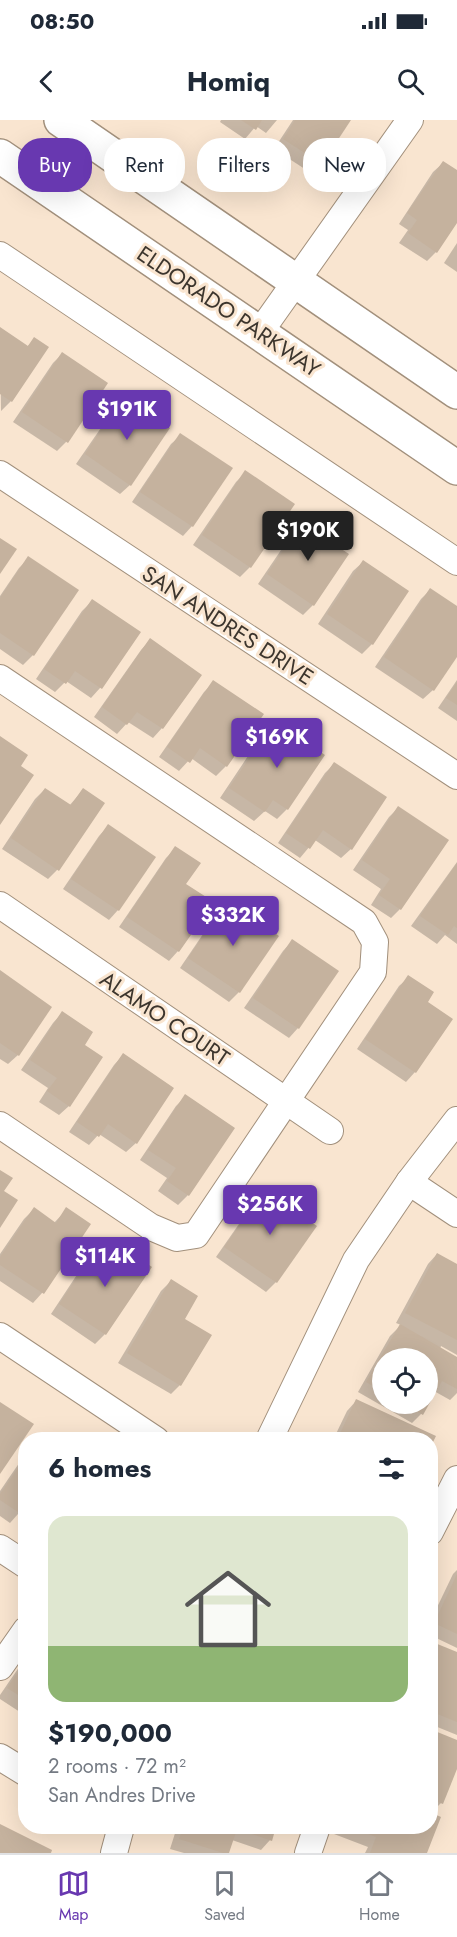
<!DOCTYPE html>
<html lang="en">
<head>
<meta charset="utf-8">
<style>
  :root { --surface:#fff; --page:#f2f2f3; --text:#1f2937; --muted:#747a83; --line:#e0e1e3; --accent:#6838b0 }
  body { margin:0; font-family:Jost,sans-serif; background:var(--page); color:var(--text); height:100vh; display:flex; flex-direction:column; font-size:22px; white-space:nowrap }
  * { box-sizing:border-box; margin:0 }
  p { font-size:20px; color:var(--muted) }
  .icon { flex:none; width:33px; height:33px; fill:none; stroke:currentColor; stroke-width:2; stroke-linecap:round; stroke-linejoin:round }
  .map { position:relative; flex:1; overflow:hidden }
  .sheet { position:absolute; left:18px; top:1312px; width:420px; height:402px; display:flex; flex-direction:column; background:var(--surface); border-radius:24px; box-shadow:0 6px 24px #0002 }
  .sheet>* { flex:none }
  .hud { position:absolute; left:18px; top:18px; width:422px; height:54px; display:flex; gap:12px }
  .controls { position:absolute; left:372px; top:1228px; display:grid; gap:12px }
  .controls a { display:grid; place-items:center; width:66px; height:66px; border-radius:50%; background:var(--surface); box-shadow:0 6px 24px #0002; font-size:30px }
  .price { position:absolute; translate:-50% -51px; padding:0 14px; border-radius:6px; background:var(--accent); color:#fff; font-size:20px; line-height:39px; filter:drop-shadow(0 2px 3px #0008) }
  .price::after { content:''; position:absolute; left:50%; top:36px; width:18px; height:14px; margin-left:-9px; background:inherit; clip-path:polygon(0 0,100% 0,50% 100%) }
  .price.selected { background:#222; color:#fff }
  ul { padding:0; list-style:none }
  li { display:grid; align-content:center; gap:12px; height:318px; padding:0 30px }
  li span { display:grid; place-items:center; height:186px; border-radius:18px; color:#555 }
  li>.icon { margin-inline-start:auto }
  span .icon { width:108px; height:108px; fill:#fffc; stroke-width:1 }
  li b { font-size:26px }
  h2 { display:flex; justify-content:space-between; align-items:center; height:72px; padding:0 30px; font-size:26px }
  .pill { padding:0 21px; border-radius:24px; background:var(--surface); box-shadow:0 6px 24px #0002; font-size:21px; line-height:54px }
  .pill.selected { background:var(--accent); color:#fff }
  .status { display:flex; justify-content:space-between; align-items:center; height:42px; padding:0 30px; background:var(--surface); direction:ltr }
  .status svg { height:16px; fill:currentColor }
  header { display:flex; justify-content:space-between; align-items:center; height:78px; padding:0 30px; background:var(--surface); font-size:27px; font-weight:700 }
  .dock { display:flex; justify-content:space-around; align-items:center; height:84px; border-top:2px solid var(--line); background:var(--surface); font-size:16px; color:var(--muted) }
  .dock a { display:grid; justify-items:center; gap:3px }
  .dock .selected { color:var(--accent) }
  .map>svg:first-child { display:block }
  .shadow { fill:#0003 }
  .building { fill:#c5b29e }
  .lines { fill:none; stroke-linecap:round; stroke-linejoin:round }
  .minor-casing { stroke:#a2907c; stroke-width:28 }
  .major-casing { stroke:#a2907c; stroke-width:36 }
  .minor { stroke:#fff; stroke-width:26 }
  .major { stroke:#fff; stroke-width:33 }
  .labels { text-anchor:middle; stroke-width:6; stroke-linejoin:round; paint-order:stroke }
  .street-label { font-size:22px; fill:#3c352d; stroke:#f9e5d0 }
</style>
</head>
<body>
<div class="status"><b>08:50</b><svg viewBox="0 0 49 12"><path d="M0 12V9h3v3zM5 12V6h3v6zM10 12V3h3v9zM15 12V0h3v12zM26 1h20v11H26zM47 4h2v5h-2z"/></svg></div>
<header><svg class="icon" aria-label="back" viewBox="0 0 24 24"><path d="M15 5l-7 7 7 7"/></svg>Homiq<svg class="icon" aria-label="search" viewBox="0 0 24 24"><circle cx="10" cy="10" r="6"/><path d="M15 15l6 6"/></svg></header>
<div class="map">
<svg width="457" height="1733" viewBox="0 0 457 1733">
  <rect width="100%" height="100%" fill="#f9e5d0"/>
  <g class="shadow">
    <path d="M221 0H277L266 13 256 6 245 19 220 2Z"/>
    <path d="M293 0H349L321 43 311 53 274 29Z"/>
    <path d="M443 43 457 52V101L436 132 427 141 399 123 408 110 399 104 433 52Z"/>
    <path d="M457 123V152L444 143Z"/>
    <path d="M0 209 27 227 34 219 11 281 1 291Z"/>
    <path d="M62 234 66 322 57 331 13 302 53 243Z"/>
    <path d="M123 279 130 365 120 374 76 344 114 289Z"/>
    <path d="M181 315 231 349 192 406 183 416 132 382 171 324Z"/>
    <path d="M246 352 293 384 250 447 240 457 193 425 236 362Z"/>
    <path d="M306 398 318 415 313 485 303 495 258 464 296 408Z"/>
    <path d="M29 438 33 535 23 545 0 529V476L19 448Z"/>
    <path d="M363 442 372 524 362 534 318 504 353 451Z"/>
    <path d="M430 470 457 488V534L433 570 423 579 375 547 421 479Z"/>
    <path d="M92 481 139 512 100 568 91 578 66 561 55 572 36 559 82 491Z"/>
    <path d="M150 520 162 608 153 618 128 602 117 614 94 597 141 530Z"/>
    <path d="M457 560V601L438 588Z"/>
    <path d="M214 562 262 594 226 646 216 656 191 638 179 651 159 637 204 572Z"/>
    <path d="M274 603 323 636 287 689 277 699 265 691 254 701 220 678 264 612Z"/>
    <path d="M334 644 351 729 341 738 315 720 300 738 278 723 325 653Z"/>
    <path d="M45 669 69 686 83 670 57 750 48 759 2 729 35 679Z"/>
    <path d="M398 688 400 789 391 798 371 785 381 769 353 750 389 697Z"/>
    <path d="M108 706 118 790 109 800 63 769 99 716Z"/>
    <path d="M176 728 184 764 178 831 169 841 119 807 166 738Z"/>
    <path d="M457 742V824L445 815 437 824 411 806Z"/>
    <path d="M227 782 277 816 239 872 229 882 180 848 218 792Z"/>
    <path d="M292 821 298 908 289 918 244 888 283 831Z"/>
    <path d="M0 852 18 935 8 944 0 939Z"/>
    <path d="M409 857 426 882 415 952 406 962 357 929 399 866Z"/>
    <path d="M62 893 69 986 59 995 39 982 48 968 21 950 53 903Z"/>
    <path d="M123 935 136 1023 126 1032 99 1014 89 1025 69 1012 114 945Z"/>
    <path d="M186 976 188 1075 178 1085 158 1071 167 1058 140 1040 176 986Z"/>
    <path d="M264 1071 276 1162 266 1172 216 1137 255 1081Z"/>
    <path d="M34 1089 54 1103 67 1089 89 1105 42 1173 33 1183 0 1161V1134L24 1099Z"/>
    <path d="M98 1128 118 1142 128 1133 105 1214 95 1224 51 1194 88 1138Z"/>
    <path d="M437 1134 457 1145V1235L441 1226 440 1229 457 1239V1273L450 1280 434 1271 428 1283V1239H382V1284H427L421 1294 412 1303 358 1272 390 1216 401 1205 396 1203 428 1144Z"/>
    <path d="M171 1161 182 1199 180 1265 171 1274 118 1243 161 1171Z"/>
    <path d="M356 1281 434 1317 430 1320H333L347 1291Z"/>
    <path d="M42 1314 51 1320H36Z"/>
    <path d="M26 1333V1385L10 1403 0 1396V1371Z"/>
    <path d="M457 1450V1528L430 1515V1502L453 1454Z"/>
    <path d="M430 1523 457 1533V1615L430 1604Z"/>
    <path d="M26 1537V1596L0 1579V1575Z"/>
    <path d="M430 1611 457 1622V1645L441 1683 430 1694Z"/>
    <path d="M177 1707H274L270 1720 261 1730 232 1720 228 1733H184L170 1729Z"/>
    <path d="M337 1707H430L426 1733H365L368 1727 334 1714Z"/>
  </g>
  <g class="building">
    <path d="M241 0H262L256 10Z"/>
    <path d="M295 0H351L322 44 283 19Z"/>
    <path d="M443 41 457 50V103L437 133 408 113 417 100 407 93Z"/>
    <path d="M0 207 28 226 34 217 49 227 12 282 0 274Z"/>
    <path d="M62 232 108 263 68 323 22 292Z"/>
    <path d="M123 277 170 308 131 366 85 334Z"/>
    <path d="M180 313 233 348 193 407 140 372Z"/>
    <path d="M245 350 295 384 251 448 202 415Z"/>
    <path d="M306 396 324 409 320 415 349 434 314 486 267 454Z"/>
    <path d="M0 418 17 429 0 454Z"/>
    <path d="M28 436 79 470 34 536 0 513V478Z"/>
    <path d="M363 440 409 471 373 525 327 494Z"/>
    <path d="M430 468 457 486V537L434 571 384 537Z"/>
    <path d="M92 479 141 512 102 569 75 551 66 564 44 549Z"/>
    <path d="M150 518 202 555 163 609 137 592 127 605 102 587Z"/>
    <path d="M213 560 264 594 227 647 200 628 190 643 167 627Z"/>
    <path d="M457 562V585L446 578Z"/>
    <path d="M274 601 325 635 288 690 273 680 265 692 229 668Z"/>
    <path d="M0 616 28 635 21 646 34 655 0 705Z"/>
    <path d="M334 642 387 677 352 730 323 710 310 729 286 713Z"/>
    <path d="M45 668 71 685 83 668 105 683 59 751 11 718Z"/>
    <path d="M398 686 449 720 401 790 379 775 390 759 362 740Z"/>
    <path d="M108 704 156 737 119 791 71 759Z"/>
    <path d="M175 726 201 743 186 764 214 782 179 832 127 797Z"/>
    <path d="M457 743V808L454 806 448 815 420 796Z"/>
    <path d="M227 780 279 816 240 873 188 838Z"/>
    <path d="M292 819 339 851 299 909 253 878Z"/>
    <path d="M0 850 52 887 19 936 0 923Z"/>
    <path d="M408 855 434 872 428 882 453 899 416 953 365 919Z"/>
    <path d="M62 891 93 912 85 925 103 937 70 987 47 971 57 958 30 940Z"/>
    <path d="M123 933 174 968 137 1024 108 1004 99 1017 77 1002Z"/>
    <path d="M185 974 235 1008 189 1076 167 1061 176 1048 148 1030Z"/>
    <path d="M0 1050 13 1058 4 1071 18 1080 0 1108Z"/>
    <path d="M264 1070 317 1106 277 1163 224 1127Z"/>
    <path d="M34 1087 56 1103 66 1087 91 1104 44 1174 0 1145V1137Z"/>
    <path d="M98 1126 120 1142 128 1131 152 1147 106 1215 59 1184Z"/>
    <path d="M437 1133 457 1144V1220L405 1193Z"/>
    <path d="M171 1159 198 1176 185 1199 212 1215 181 1266 127 1233Z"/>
    <path d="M400 1204 457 1237V1269L442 1261 423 1295 404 1284H428V1239H382V1271L366 1262Z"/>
    <path d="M356 1279 436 1316 430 1328V1320H337Z"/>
    <path d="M0 1282 34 1304 0 1354Z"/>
    <path d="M26 1336V1388L21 1394 0 1380V1374Z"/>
    <path d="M457 1454V1514L434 1503Z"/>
    <path d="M430 1521 457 1532V1602L430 1591Z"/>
    <path d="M26 1540V1580L7 1568Z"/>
    <path d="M430 1609 457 1620V1649L443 1684 430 1679Z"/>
    <path d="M430 1692 441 1697 427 1733H370L376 1717 350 1707H430Z"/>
    <path d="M0 1704 52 1730 51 1733H0Z"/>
    <path d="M183 1707H276L272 1721 237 1709 229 1733H223L179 1719Z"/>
  </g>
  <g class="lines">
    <g class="minor-casing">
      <g id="minor">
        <path d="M0 135 457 442"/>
        <path d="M260 212 410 0"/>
        <path d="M0 354 457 656"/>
        <path d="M0 558 364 802 375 822 373 852 196 1115 177 1118 151 1107 0 1005"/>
        <path d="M0 785 330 1011"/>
        <path d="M409 1062 457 1094"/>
        <path d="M0 1216 156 1320"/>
        <path d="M269 1320 356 1140 409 1062 457 1000"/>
        <path d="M430 1412 457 1359"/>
        <path d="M0 1428 26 1445"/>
        <path d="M0 1547 26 1510"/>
        <path d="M0 1637 26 1653"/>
        <path d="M114 1733 121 1707"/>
        <path d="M308 1733 317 1707"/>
      </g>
    </g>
    <g class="major-casing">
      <g id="major">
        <path d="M61 0 457 272"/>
        <path d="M0 36 457 348"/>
      </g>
    </g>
    <use href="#minor" class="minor"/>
    <use href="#major" class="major"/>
  </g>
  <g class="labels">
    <g class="street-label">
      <text transform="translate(229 191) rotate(34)" y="8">ELDORADO PARKWAY</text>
      <text transform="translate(228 505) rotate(33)" y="8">SAN ANDRES DRIVE</text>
      <text transform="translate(165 898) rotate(34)" y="8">ALAMO COURT</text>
    </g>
  </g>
</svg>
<div class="controls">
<a><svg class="icon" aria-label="locate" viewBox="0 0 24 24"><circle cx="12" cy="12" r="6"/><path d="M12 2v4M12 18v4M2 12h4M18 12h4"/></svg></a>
</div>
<b class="price" style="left:127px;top:321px">$191K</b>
<b class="price selected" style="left:308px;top:442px">$190K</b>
<b class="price" style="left:277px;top:649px">$169K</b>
<b class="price" style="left:233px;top:827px">$332K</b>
<b class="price" style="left:270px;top:1116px">$256K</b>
<b class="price" style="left:105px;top:1168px">$114K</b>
<div class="hud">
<a class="pill selected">Buy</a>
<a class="pill">Rent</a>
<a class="pill">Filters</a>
<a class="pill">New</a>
</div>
<section class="sheet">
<h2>6 homes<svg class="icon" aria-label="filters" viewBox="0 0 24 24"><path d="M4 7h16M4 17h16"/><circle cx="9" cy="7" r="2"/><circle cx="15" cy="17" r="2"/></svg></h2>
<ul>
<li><span style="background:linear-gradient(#dfe7d0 70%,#8fb573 0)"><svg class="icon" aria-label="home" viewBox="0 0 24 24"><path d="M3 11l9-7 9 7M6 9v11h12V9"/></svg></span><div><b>$190,000</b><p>2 rooms · 72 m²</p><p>San Andres Drive</p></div></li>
</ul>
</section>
</div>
<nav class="dock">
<a class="selected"><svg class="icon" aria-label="map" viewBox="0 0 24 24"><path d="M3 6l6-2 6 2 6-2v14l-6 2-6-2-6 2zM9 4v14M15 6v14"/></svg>Map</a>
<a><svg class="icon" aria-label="saved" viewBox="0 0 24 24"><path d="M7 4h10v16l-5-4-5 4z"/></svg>Saved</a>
<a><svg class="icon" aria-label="home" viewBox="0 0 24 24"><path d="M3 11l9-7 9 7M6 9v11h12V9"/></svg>Home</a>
</nav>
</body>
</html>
